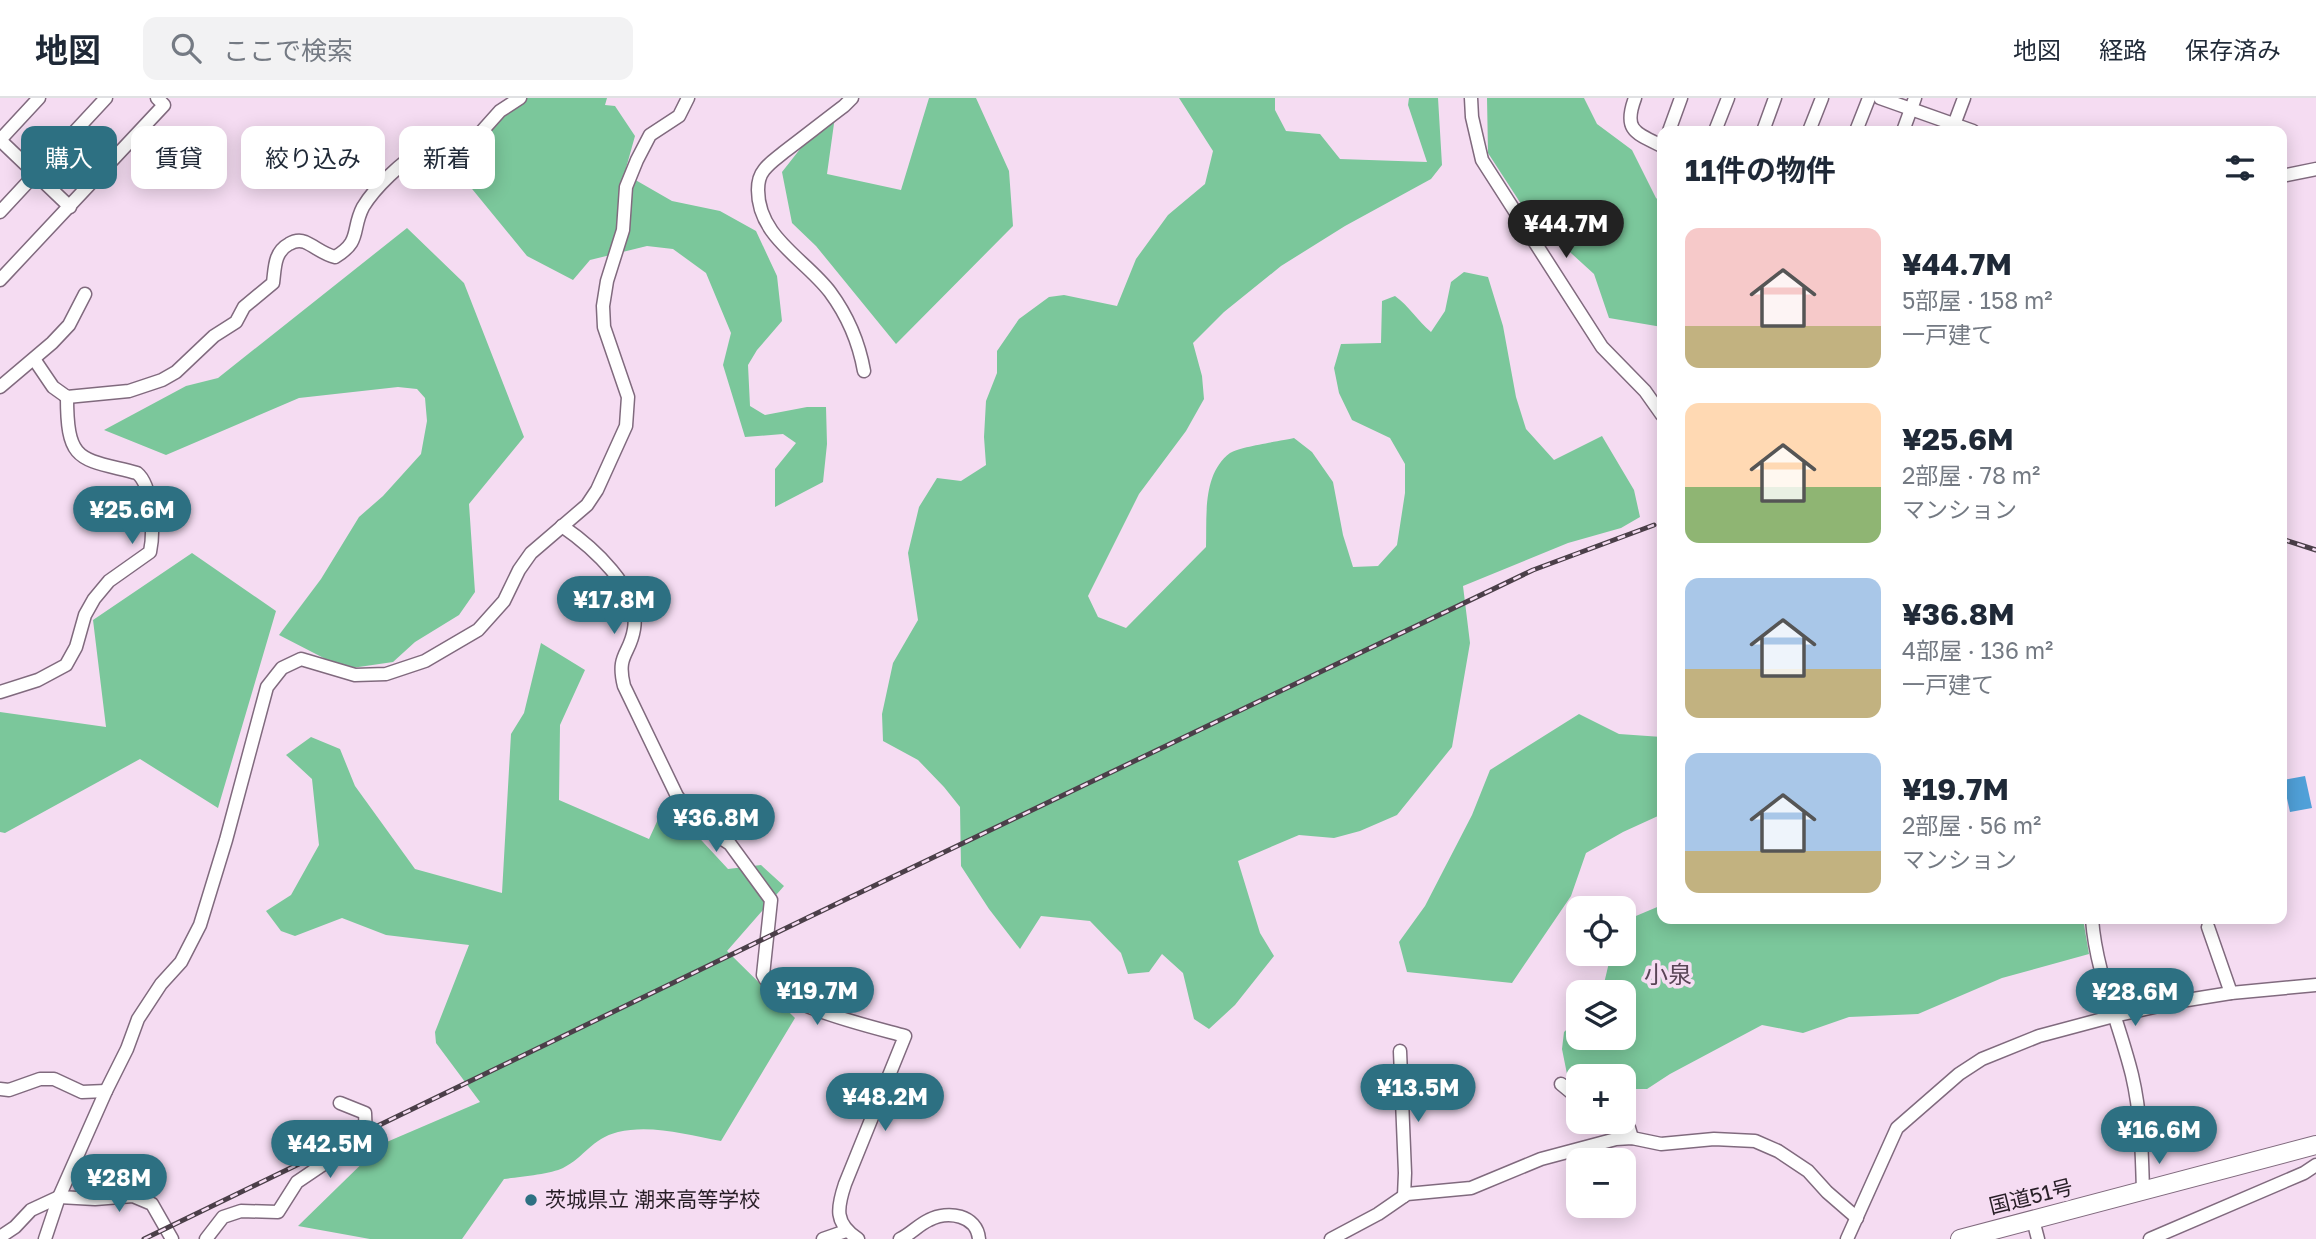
<!DOCTYPE html>
<html lang="ja">
<head>
<meta charset="utf-8">
<style>
  :root { --surface:#fff; --page:#f2f2f3; --text:#1f2937; --muted:#747a83; --line:#e0e1e3; --accent:#2d7082 }
  body { margin:0; font-family:"Golos Text","Noto Sans JP",sans-serif; background:var(--page); color:var(--text); height:100vh; display:flex; flex-direction:column; font-size:26px; white-space:nowrap }
  * { box-sizing:border-box; margin:0 }
  p { font-size:23px; color:var(--muted) }
  .icon { flex:none; width:38px; height:38px; fill:none; stroke:currentColor; stroke-width:2; stroke-linecap:round; stroke-linejoin:round }
  .map { position:relative; flex:1; overflow:hidden }
  .panel { position:absolute; left:1657px; top:28px; width:630px; height:798px; display:flex; flex-direction:column; background:var(--surface); border-radius:14px; box-shadow:0 4px 18px #0003 }
  .panel>* { flex:none }
  .hud { position:absolute; left:21px; top:28px; width:665px; height:63px; display:flex; gap:14px }
  .buttons { position:absolute; left:1566px; top:798px; display:grid; gap:14px }
  .buttons a { display:grid; place-items:center; width:70px; height:70px; border-radius:14px; background:var(--surface); box-shadow:0 4px 18px #0003; font-size:35px }
  .price { position:absolute; translate:-50% -60px; padding:0 16px; border-radius:24px; background:var(--accent); color:#fff; font-size:23px; line-height:46px; filter:drop-shadow(0 2px 4px #0008) }
  .price::after { content:''; position:absolute; left:50%; top:42px; width:21px; height:16px; margin-left:-10px; background:inherit; clip-path:polygon(0 0,100% 0,50% 100%) }
  .price.current { background:#222; color:#fff }
  ul { padding:0; list-style:none }
  li { display:flex; align-items:center; gap:21px; height:175px; padding:0 28px }
  li span { display:grid; place-items:center; flex:none; width:196px; height:140px; border-radius:14px; color:#555 }
  li>.icon { margin-inline-start:auto }
  span .icon { width:84px; height:84px; fill:#fffc; stroke-width:1 }
  li b { font-size:30px }
  h2 { display:flex; justify-content:space-between; align-items:center; height:84px; padding:0 28px; font-size:30px }
  .tag { padding:0 24px; border-radius:14px; background:var(--surface); box-shadow:0 4px 18px #0003; font-size:24px; line-height:63px }
  .tag.current { background:var(--accent); color:#fff }
  header { display:flex; align-items:center; gap:42px; box-sizing:border-box; height:98px; padding:0 35px; background:var(--surface); border-bottom:2px solid var(--line) }
  header strong { font-size:33px }
  nav { display:flex; gap:38px; margin-inline-start:auto; font-size:24px }
  .search { width:490px; height:63px; background:var(--page); display:flex; align-items:center; gap:18px; box-sizing:border-box; padding:0 24px; border-radius:14px; color:var(--muted); font-size:26px }
  .map>svg:first-child { display:block }
  .green { fill:#7bc79b }
  .water { fill:#50a0d8 }
  .lines { fill:none; stroke-linecap:round; stroke-linejoin:round }
  .minor-casing { stroke:#806a7e; stroke-width:15 }
  .highway-casing { stroke:#806a7e; stroke-width:20 }
  .minor { stroke:#fff; stroke-width:12 }
  .highway { stroke:#fff; stroke-width:18 }
  .rail-casing { stroke:#4b3f49; stroke-width:5 }
  .rail { stroke:#f5dcf2; stroke-width:2.5; stroke-dasharray:8; stroke-linecap:butt }
  .poi-dot { fill:#2d7082; stroke:#f5dcf2; stroke-width:2.5 }
  .labels { text-anchor:middle; stroke-width:7; stroke-linejoin:round; paint-order:stroke }
  .street-label { font-size:21px; fill:#271e26; stroke:#f5dcf2 }
  .poi-label { font-size:21px; fill:#271e26; stroke:#f5dcf2; text-anchor:start }
  .quarter-label { font-size:24px; fill:#594456; stroke:#f5dcf2 }
</style>
</head>
<body>
<header>
<strong>地図</strong>
<div class="search"><svg class="icon" aria-label="search" viewBox="0 0 24 24"><circle cx="10" cy="10" r="6"/><path d="M15 15l6 6"/></svg>ここで検索</div>
<nav><a>地図</a><a>経路</a><a>保存済み</a></nav>
</header>
<div class="map">
<svg width="2316" height="1141" viewBox="0 0 2316 1141">
  <rect width="100%" height="100%" fill="#f5dcf2"/>
  <g class="green">
    <path d="M511 0H607L605 7 615 8 635 38 623 81 632 80 672 103 720 113 756 133 777 178 782 223 757 252 748 267 750 308 765 317 807 309H826L827 346 823 384 775 409V371L796 345 783 336 745 339 723 267 731 235 706 175 673 151 647 148 590 162 573 182 527 158 459 75 464 44Z"/>
    <path d="M929 0H976L1009 73 1013 128 896 246 816 148 792 125 782 74 837 4 827 76 901 92Z"/>
    <path d="M1179 0H1275V12L1286 33 1320 36 1340 61 1427 64 1408 7 1409 0H1438L1442 67 1431 81 1345 128 1281 168 1224 214 1193 245 1202 278 1204 301 1186 333 1139 396 1088 498 1098 519 1126 530 1206 449C1207 419 1202 376 1230 355 1238 349 1281 343 1294 340L1312 354 1333 384 1343 437 1353 469 1378 468 1397 447 1405 395V366L1390 340 1352 322 1339 295 1334 270 1341 246 1381 245 1382 203 1395 198C1409 208 1418 223 1431 234L1445 213 1451 184 1464 174 1488 179 1503 228 1516 299 1526 331 1554 362 1602 338 1634 392 1640 419 1621 430 1568 445 1463 488 1470 545 1452 649 1397 717 1360 733 1334 740 1299 737 1238 763 1260 835 1274 858 1235 907 1209 931 1194 921 1183 875 1162 856 1149 874 1128 876 1121 855 1090 823 1041 818 1020 851 989 811 961 768 960 709 944 689 918 662 883 643 882 616 893 565 918 522 908 455 919 409 937 380 961 383 986 367 984 339 986 303 997 275V253L1019 221 1049 199 1064 197 1117 208 1136 161 1168 117 1205 86 1213 53Z"/>
    <path d="M1487 0H1584L1597 26 1632 52 1656 100 1662 105V229L1609 220 1594 176 1527 115 1488 55Z"/>
    <path d="M407 130 464 185 524 339 469 406 475 494 459 517 415 544 393 564 345 571 279 537 321 481 359 419 383 398 421 356 427 323 425 300 417 291 398 289 299 300 166 357 104 332 186 288 218 280Z"/>
    <path d="M192 455 276 513 218 710 140 661 5 735 0 734V614L106 629 93 522Z"/>
    <path d="M541 545 585 572 560 627 559 702 649 741 666 704 728 771 761 767 784 788 727 853 795 920 721 1043C688 1037 651 1026 618 1034 591 1041 585 1059 563 1070 551 1076 519 1079 504 1081L462 1141H370L298 1128 382 1046 480 1004 436 945 435 934 469 847 386 837 342 820 295 838 281 833 266 813 291 797 319 747 312 681 286 657 311 639 340 651 355 688 415 771 502 795 511 636 524 615Z"/>
    <path d="M1579 616 1619 636 1662 639V727L1658 718 1623 734 1586 755 1571 798 1512 885 1407 874 1399 844 1425 808 1472 717 1490 672Z"/>
    <path d="M1662 807V821H2083L2089 856 2002 880 1918 916 1849 919 1803 935 1762 927 1670 976 1647 991H1624V978H1578V987L1567 976 1562 951 1564 934 1578 921V940H1624V894H1602L1611 856H1624V823Z"/>
  </g>
  <path class="water" d="M2305 678 2312 710 2290 714 2283 682Z"/>
  <g class="lines">
    <g class="minor-casing">
      <g id="minor">
        <path d="M852 0 844 8C824 23 804 39 784 54 777 60 770 64 764 72 759 78 758 84 758 92 758 139 805 161 830 194 847 217 859 245 864 273"/>
        <path d="M1471 0 1472 19 1482 62 1602 249 1645 293 1662 317"/>
        <path d="M1635 0C1623 32 1635 35 1662 48"/>
        <path d="M1880 0 1973 33"/>
        <path d="M1952 32 1964 0"/>
        <path d="M1669 33 1681 0"/>
        <path d="M1715 33 1728 0"/>
        <path d="M1763 33 1775 0"/>
        <path d="M1809 33 1822 0"/>
        <path d="M1856 33 1869 0"/>
        <path d="M1903 33 1915 0"/>
        <path d="M0 42 70 109"/>
        <path d="M0 42 39 0"/>
        <path d="M2282 78 2316 71"/>
        <path d="M0 114 106 0"/>
        <path d="M0 182 164 7 157 0"/>
        <path d="M34 261 53 289 67 299 129 293 162 282 176 274 214 238 236 224 244 209 273 185C275 170 274 154 289 146 294 143 300 142 305 144 316 149 323 156 335 159 362 143 351 132 363 109 375 89 402 64 422 52L443 55H458L466 51 500 13 520 0"/>
        <path d="M0 289 52 245 69 227 85 196"/>
        <path d="M562 428C591 448 641 491 634 531 630 557 616 556 624 588L677 698 690 716 706 730 730 746 771 802 763 877C775 907 873 929 905 938L845 1086C837 1110 834 1125 858 1141"/>
        <path d="M0 594 38 582 66 567 76 549 85 517 94 501 109 483 150 454C154 435 153 388 137 375 80 360 67 366 67 299"/>
        <path d="M2092 821C2096 875 2119 924 2132 977 2141 1015 2142 1055 2143 1094"/>
        <path d="M2208 829 2231 895"/>
        <path d="M1400 953 1405 1075 1404 1098"/>
        <path d="M1561 986 1578 1000"/>
        <path d="M0 991 9 992 40 981H54L82 994 106 993"/>
        <path d="M1623 1024 1629 1030 1632 1040"/>
        <path d="M2033 1122 2038 1141"/>
        <path d="M0 1139 15 1129 31 1112 59 1099 95 1101 133 1098 152 1106 172 1141"/>
        <path d="M45 1141 59 1099 106 993 127 951 138 921 161 886 181 864 200 827 226 742 267 589 282 570 301 561 355 577 386 576 425 563 478 532 504 503 519 472 531 455 587 407 597 392 626 328 628 299 604 229 603 208 607 183 623 132 626 89 637 62 650 37 679 18 688 0"/>
        <path d="M206 1141 223 1119 241 1113 278 1114 297 1084 334 1059 361 1045 366 1040 365 1015 340 1005"/>
        <path d="M823 1141 846 1133"/>
        <path d="M900 1141C911 1136 918 1127 929 1122 948 1112 977 1117 979 1141"/>
        <path d="M1331 1141 1378 1116 1407 1096 1471 1090 1541 1061 1616 1041 1632 1040 1661 1046 1714 1041 1755 1043 1778 1053 1808 1073 1827 1094 1857 1120"/>
        <path d="M1847 1141 1897 1030 1959 976 1982 961 2039 938 2114 918 2181 903 2231 895 2316 887"/>
        <path d="M2150 1141 2304 1075 2316 1067"/>
      </g>
    </g>
    <g class="highway-casing">
      <path id="highway" d="M1960 1141 2316 1047"/>
    </g>
    <use href="#minor" class="minor"/>
    <use href="#highway" class="highway"/>
    <g class="rail-casing">
      <g id="rail">
        <path d="M2282 441 2316 452"/>
        <path d="M144 1141 809 819 1533 472 1654 427"/>
      </g>
    </g>
    <use href="#rail" class="rail"/>
  </g>
  <circle class="poi-dot" cx="531" cy="1102" r="7"/>
  <g class="labels">
    <g class="street-label">
      <text transform="translate(2031 1099) rotate(-14)" y="7">国道51号</text>
    </g>
    <g class="poi-label">
      <text x="545" y="1109">茨城県立 潮来高等学校</text>
    </g>
    <g class="quarter-label">
      <text x="1668" y="885">小泉</text>
    </g>
  </g>
</svg>
<div class="buttons">
<a><svg class="icon" aria-label="locate" viewBox="0 0 24 24"><circle cx="12" cy="12" r="6"/><path d="M12 2v4M12 18v4M2 12h4M18 12h4"/></svg></a>
<a><svg class="icon" aria-label="layers" viewBox="0 0 24 24"><path d="M12 4l9 5-9 5-9-5zM3 14l9 5 9-5"/></svg></a>
<a>+</a>
<a>−</a>
</div>
<b class="price current" style="left:1566px;top:162px">¥44.7M</b>
<b class="price" style="left:132px;top:448px">¥25.6M</b>
<b class="price" style="left:614px;top:538px">¥17.8M</b>
<b class="price" style="left:716px;top:756px">¥36.8M</b>
<b class="price" style="left:817px;top:929px">¥19.7M</b>
<b class="price" style="left:2135px;top:930px">¥28.6M</b>
<b class="price" style="left:1418px;top:1026px">¥13.5M</b>
<b class="price" style="left:885px;top:1035px">¥48.2M</b>
<b class="price" style="left:2159px;top:1068px">¥16.6M</b>
<b class="price" style="left:330px;top:1082px">¥42.5M</b>
<b class="price" style="left:119px;top:1116px">¥28M</b>
<div class="hud">
<a class="tag current">購入</a>
<a class="tag">賃貸</a>
<a class="tag">絞り込み</a>
<a class="tag">新着</a>
</div>
<section class="panel">
<h2>11件の物件<svg class="icon" aria-label="filters" viewBox="0 0 24 24"><path d="M4 7h16M4 17h16"/><circle cx="9" cy="7" r="2"/><circle cx="15" cy="17" r="2"/></svg></h2>
<ul>
<li><span style="background:linear-gradient(#f6c9c9 70%,#c2b280 0)"><svg class="icon" aria-label="home" viewBox="0 0 24 24"><path d="M3 11l9-7 9 7M6 9v11h12V9"/></svg></span><div><b>¥44.7M</b><p>5部屋 · 158 m²</p><p>一戸建て</p></div></li>
<li><span style="background:linear-gradient(#ffd9b3 60%,#8fb573 0)"><svg class="icon" aria-label="home" viewBox="0 0 24 24"><path d="M3 11l9-7 9 7M6 9v11h12V9"/></svg></span><div><b>¥25.6M</b><p>2部屋 · 78 m²</p><p>マンション</p></div></li>
<li><span style="background:linear-gradient(#a9c7e8 65%,#c2b280 0)"><svg class="icon" aria-label="home" viewBox="0 0 24 24"><path d="M3 11l9-7 9 7M6 9v11h12V9"/></svg></span><div><b>¥36.8M</b><p>4部屋 · 136 m²</p><p>一戸建て</p></div></li>
<li><span style="background:linear-gradient(#a9c7e8 70%,#c2b280 0)"><svg class="icon" aria-label="home" viewBox="0 0 24 24"><path d="M3 11l9-7 9 7M6 9v11h12V9"/></svg></span><div><b>¥19.7M</b><p>2部屋 · 56 m²</p><p>マンション</p></div></li>
</ul>
</section>
</div>
</body>
</html>
